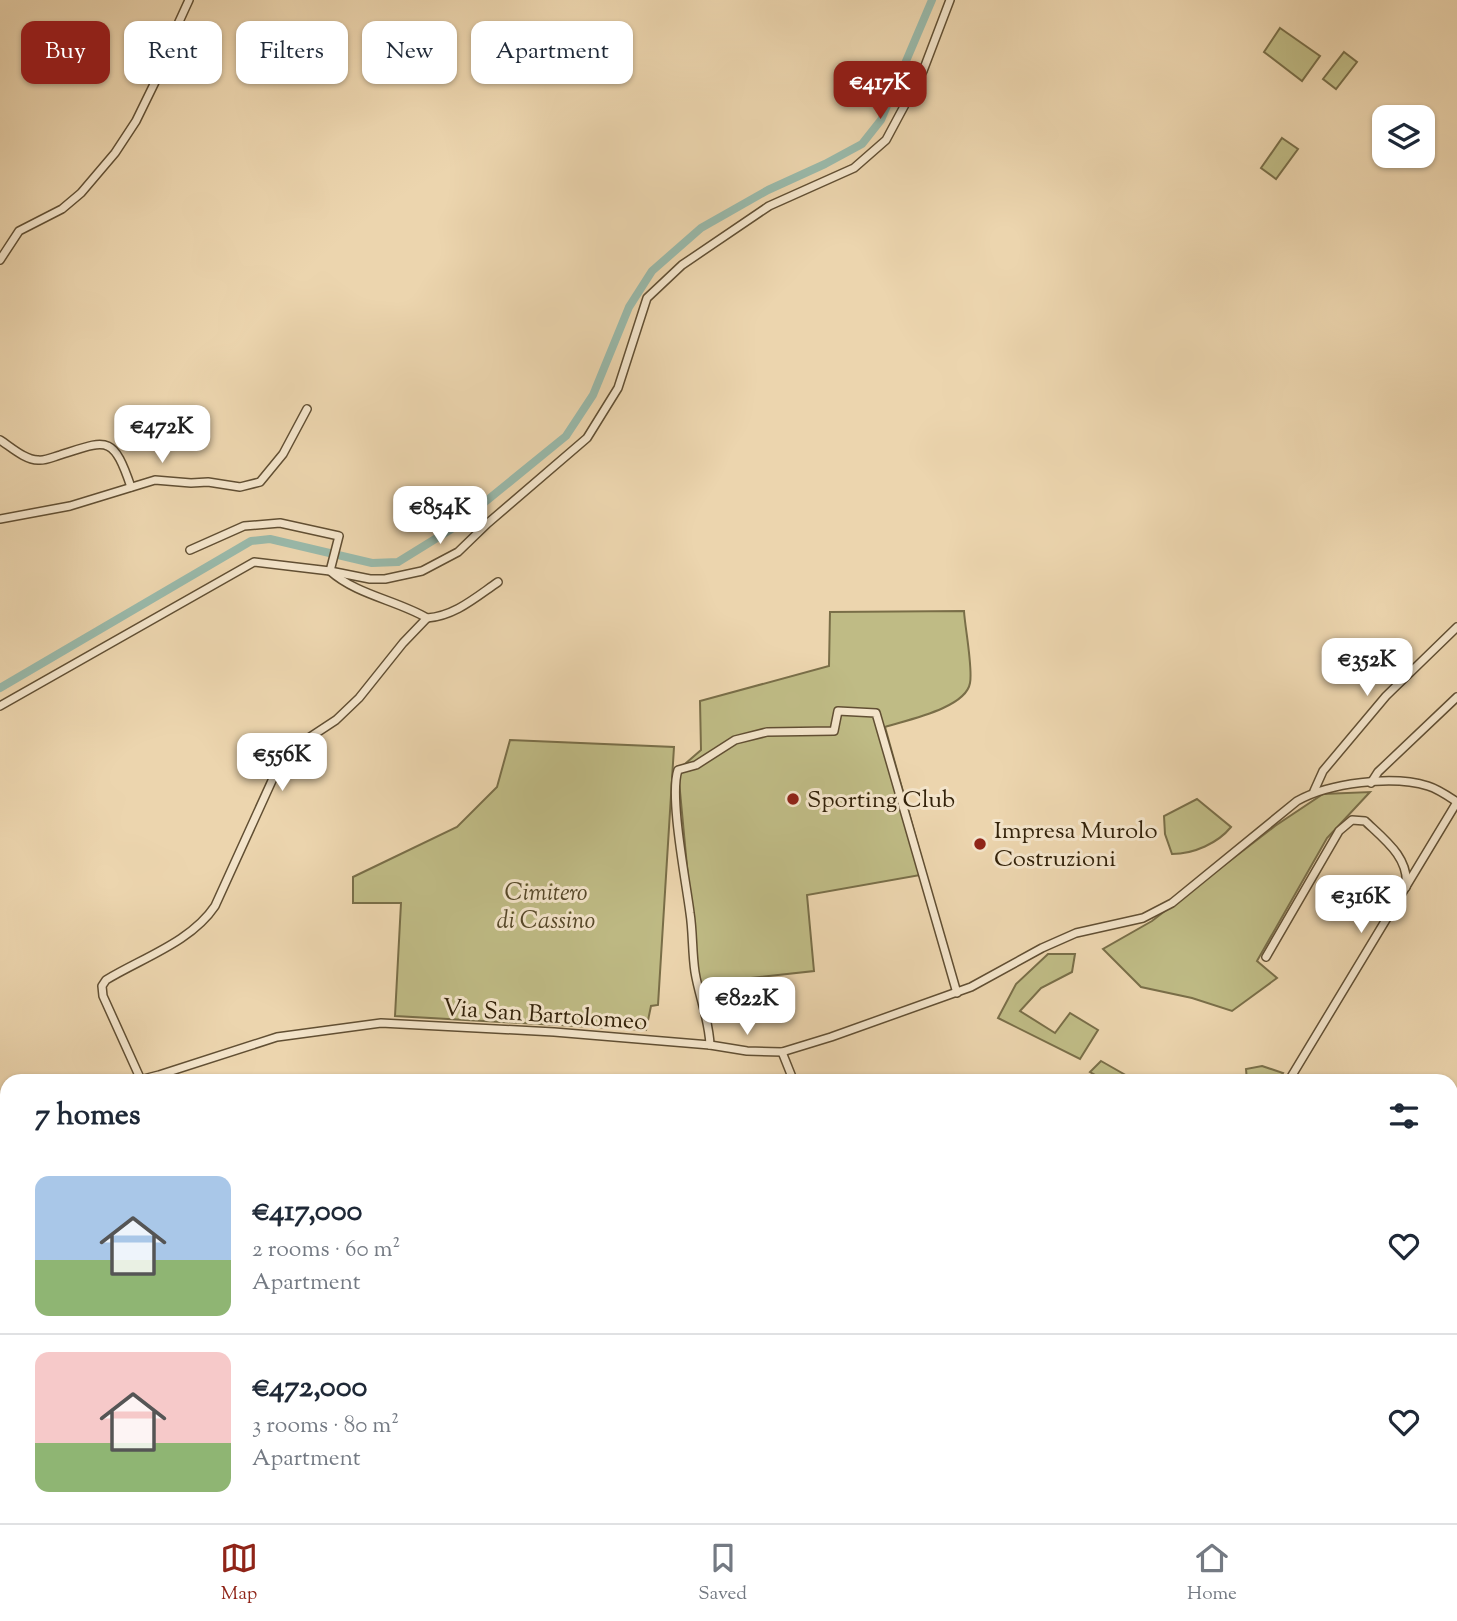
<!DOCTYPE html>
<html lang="en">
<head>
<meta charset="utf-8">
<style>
  :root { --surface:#fff; --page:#f6f6f7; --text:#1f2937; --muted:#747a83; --line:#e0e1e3; --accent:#8f2418 }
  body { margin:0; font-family:"Sorts Mill Goudy",serif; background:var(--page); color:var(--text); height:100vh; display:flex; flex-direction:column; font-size:26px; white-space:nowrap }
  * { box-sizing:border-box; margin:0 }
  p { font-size:23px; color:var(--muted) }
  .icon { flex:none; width:38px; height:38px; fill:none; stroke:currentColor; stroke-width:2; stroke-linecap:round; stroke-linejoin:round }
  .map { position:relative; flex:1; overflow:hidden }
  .drawer { position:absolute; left:0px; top:1074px; width:1458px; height:450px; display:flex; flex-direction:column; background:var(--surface); border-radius:21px 21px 0 0; box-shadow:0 2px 5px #0004 }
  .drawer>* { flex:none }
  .top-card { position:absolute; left:21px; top:21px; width:700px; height:63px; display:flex; gap:14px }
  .fabs { position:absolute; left:1372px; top:105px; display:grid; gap:14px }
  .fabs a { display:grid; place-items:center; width:63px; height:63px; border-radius:14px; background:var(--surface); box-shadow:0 2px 5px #0004; font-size:35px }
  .price { position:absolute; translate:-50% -60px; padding:0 16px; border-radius:14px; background:#fff; color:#222; font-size:23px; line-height:46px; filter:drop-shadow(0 2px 4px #0008) }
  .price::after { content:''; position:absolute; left:50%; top:42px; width:21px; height:16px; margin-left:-10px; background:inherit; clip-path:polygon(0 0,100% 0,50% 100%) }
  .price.selected { background:var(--accent); color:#fff }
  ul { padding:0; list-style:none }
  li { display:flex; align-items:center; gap:21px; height:175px; padding:0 35px }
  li+li { border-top:2px solid var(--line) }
  li span { display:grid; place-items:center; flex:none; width:196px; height:140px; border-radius:14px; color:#555 }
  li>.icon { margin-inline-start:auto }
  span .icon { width:84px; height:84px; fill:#fffc; stroke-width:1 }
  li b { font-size:30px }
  h2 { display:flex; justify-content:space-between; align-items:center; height:84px; padding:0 35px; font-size:30px }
  .pill { padding:0 24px; border-radius:14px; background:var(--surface); box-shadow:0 2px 5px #0004; font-size:24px; line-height:63px }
  .pill.selected { background:var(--accent); color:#fff }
  .tab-bar { display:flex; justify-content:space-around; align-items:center; height:98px; border-top:2px solid var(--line); background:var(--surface); font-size:19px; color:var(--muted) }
  .tab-bar a { display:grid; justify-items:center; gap:4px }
  .tab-bar .selected { color:var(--accent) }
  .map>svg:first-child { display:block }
  .green { fill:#bfbb85; stroke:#796e48; stroke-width:2 }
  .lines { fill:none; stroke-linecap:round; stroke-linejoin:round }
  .canal { stroke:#99b9aa; stroke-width:8 }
  .minor-casing { stroke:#614f33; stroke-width:10 }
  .primary-casing { stroke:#33220a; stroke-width:16 }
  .minor { stroke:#f3e4ca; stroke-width:7 }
  .primary { stroke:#e6ba77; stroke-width:12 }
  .poi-dot { fill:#8f2418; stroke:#f3e4ca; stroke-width:2.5 }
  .labels { text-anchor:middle; stroke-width:6; stroke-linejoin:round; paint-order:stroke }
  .poi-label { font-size:24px; fill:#33220a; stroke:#f3e4ca; text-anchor:start }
  .park-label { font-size:24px; font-style:italic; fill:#564829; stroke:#f3e4ca }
  .street-label { font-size:24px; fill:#33220a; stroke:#f3e4ca }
</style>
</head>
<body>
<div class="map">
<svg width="1457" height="1523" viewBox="0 0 1457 1523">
  <rect width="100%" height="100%" fill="#ecd5ae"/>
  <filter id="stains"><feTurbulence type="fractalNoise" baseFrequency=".00286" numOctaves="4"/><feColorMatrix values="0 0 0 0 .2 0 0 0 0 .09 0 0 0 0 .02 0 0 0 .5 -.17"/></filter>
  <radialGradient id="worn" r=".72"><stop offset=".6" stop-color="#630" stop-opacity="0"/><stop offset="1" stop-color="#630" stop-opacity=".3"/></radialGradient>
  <g class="green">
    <path d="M1280 28 1320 56 1302 81 1264 52Z"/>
    <path d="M1344 52 1357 62 1336 89 1323 79Z"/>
    <path d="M1282 138 1298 149 1276 179 1261 168Z"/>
    <path d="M964 611C965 628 973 668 970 683 966 708 907 720 885 727L926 874 807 895 814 971 698 984 678 770 701 750 700 701 829 666 830 612Z"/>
    <path d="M510 740 674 747 658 1005 651 1006 646 1030 395 1016 401 903H353V877L457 827 497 787Z"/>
    <path d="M1370 792 1327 838 1257 961 1277 978 1232 1011 1192 998 1141 987 1103 949 1152 921 1275 826 1323 794Z"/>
    <path d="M1197 799 1231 827C1218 843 1194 854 1172 854L1165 834 1164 816Z"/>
    <path d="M1048 954H1075L1072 972 1041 988 1020 1011 1055 1033 1070 1013 1098 1030 1080 1059 998 1018 1016 984Z"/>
    <path d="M1101 1061 1136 1081H1106L1090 1072Z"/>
    <path d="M1262 1066 1283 1073 1278 1081H1247L1246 1069Z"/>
    <path d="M401 1517H536L541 1523H406Z"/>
    <path d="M1353 1517H1423L1426 1523H1354Z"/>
  </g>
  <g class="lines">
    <path class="canal" d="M0 688 251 541 270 539 372 563 398 562 453 528 566 436 593 395 629 307 652 271 701 228 768 190 825 164 862 144 881 120 932 0"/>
    <g class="minor-casing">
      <g id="minor">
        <path d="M0 260 19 231 62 209 81 193 115 153 136 121 157 78 167 48 189 0"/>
        <path d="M0 440C11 447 25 460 38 460 45 461 53 457 60 455 107 440 113 434 131 487"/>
        <path d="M0 519 70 506 155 480 191 483 208 482 240 487 260 482 283 454 307 409"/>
        <path d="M427 618C455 616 476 597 498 582"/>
        <path d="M0 706 254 562 330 571 370 579H385L422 571 458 552 488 523 587 438 618 388 647 298 682 265 769 206 854 168 886 140 923 71 950 0"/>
        <path d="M1371 783 1378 772 1457 697"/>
        <path d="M1314 791 1323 771 1386 696 1457 627"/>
        <path d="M1266 957 1339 831 1352 820 1365 821C1384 839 1410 858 1406 887"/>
        <path d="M710 1045C709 1019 699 997 695 972 692 952 693 932 690 913 686 881 669 796 678 770L696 765 735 740 767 732 834 731 838 711 876 713 957 993"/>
        <path d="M782 1052 794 1082"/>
        <path d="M141 1080 103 996 102 986 106 980C142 958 191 942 215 906L280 763 292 749 336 720 359 698 403 643 427 618C396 600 357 595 330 571L339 536 280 523 244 526 190 550"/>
        <path d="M132 1082 159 1075 277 1037 381 1023 554 1032 710 1045 747 1051 782 1052 831 1037 971 987 1042 948 1076 933 1143 918 1172 903 1297 801C1329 783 1392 775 1428 786 1438 789 1448 796 1457 802"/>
        <path d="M1288 1082 1457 802"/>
        <path d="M0 1110 7 1108"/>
        <path d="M992 1517 993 1523"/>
        <path d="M1171 1517 1182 1523"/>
        <path d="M1124 1521 1162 1517"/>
        <path d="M141 1523 153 1517"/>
        <path d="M713 1523 715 1517"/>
        <path d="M952 1523 954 1517"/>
        <path d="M1042 1523 1077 1517"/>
      </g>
    </g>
    <g class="primary-casing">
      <g id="primary">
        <path d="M0 1486 7 1489"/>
        <path d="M86 1517 102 1523"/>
      </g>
    </g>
    <use href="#minor" class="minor"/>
    <use href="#primary" class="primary"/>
  </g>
  <g class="poi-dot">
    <circle cx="793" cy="799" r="7"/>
    <circle cx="980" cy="844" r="7"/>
  </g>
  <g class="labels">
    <g class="poi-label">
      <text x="807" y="807">Sporting Club</text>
      <text x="994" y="838">Impresa Murolo<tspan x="994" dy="28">Costruzioni</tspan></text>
    </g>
    <g class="park-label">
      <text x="546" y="900">Cimitero<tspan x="546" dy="28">di Cassino</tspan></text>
    </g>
    <g class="street-label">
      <text transform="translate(545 1014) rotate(4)" y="8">Via San Bartolomeo</text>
    </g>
  </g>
  <rect width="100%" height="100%" filter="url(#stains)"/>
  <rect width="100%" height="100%" fill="url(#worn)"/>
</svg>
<div class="fabs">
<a><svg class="icon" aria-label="layers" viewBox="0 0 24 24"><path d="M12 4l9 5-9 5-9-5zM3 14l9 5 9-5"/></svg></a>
</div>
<b class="price selected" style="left:880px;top:121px">€417K</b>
<b class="price" style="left:162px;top:465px">€472K</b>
<b class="price" style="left:440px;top:546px">€854K</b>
<b class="price" style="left:1367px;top:698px">€352K</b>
<b class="price" style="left:282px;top:793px">€556K</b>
<b class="price" style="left:1361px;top:935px">€316K</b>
<b class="price" style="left:747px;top:1037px">€822K</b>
<div class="top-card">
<a class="pill selected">Buy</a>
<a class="pill">Rent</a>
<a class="pill">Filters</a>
<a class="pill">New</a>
<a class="pill">Apartment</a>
</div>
<section class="drawer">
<h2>7 homes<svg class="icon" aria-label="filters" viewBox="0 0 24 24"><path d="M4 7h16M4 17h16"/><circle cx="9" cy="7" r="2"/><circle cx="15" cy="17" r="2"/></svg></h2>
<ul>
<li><span style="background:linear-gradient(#a9c7e8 60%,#8fb573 0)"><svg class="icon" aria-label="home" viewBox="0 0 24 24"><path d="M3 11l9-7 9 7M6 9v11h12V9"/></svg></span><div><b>€417,000</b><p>2 rooms · 60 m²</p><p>Apartment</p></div><svg class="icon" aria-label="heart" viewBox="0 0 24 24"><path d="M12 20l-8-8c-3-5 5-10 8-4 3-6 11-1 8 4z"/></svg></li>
<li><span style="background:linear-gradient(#f6c9c9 65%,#8fb573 0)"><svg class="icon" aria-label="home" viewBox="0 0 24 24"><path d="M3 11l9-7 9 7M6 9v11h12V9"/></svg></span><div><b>€472,000</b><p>3 rooms · 80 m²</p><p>Apartment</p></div><svg class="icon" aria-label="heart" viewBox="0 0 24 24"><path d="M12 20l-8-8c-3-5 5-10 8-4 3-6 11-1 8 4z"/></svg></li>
</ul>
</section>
</div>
<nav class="tab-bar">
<a class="selected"><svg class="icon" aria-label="map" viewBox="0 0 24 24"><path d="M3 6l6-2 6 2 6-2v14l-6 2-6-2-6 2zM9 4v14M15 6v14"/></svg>Map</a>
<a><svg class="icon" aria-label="saved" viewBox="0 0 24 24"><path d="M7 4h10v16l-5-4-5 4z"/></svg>Saved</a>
<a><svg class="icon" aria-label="home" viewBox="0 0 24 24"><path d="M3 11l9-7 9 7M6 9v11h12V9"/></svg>Home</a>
</nav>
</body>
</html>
